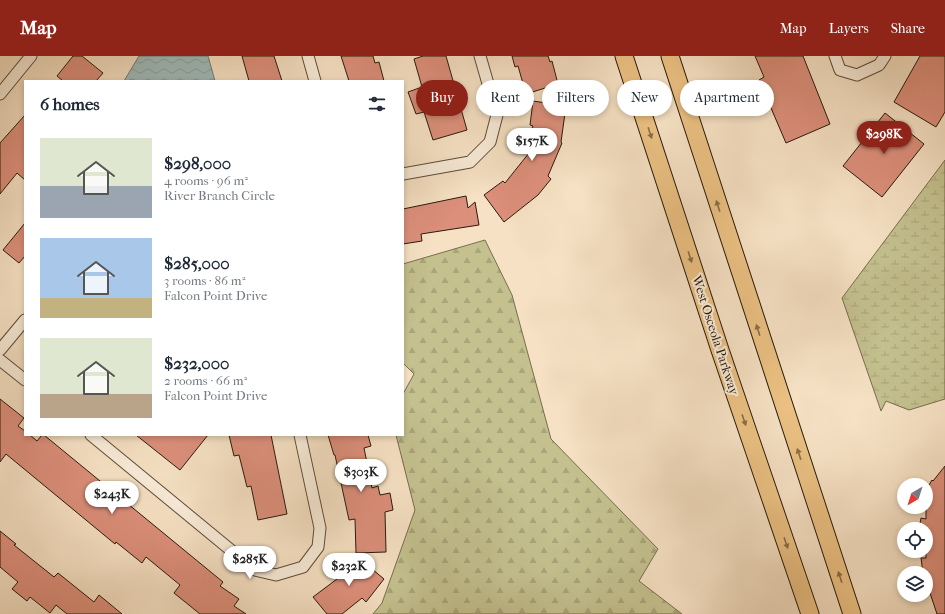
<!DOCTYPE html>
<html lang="en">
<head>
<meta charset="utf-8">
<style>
  :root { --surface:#fff; --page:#f6f6f7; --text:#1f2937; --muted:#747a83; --accent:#8f2418 }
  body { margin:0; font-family:"IM FELL French Canon",serif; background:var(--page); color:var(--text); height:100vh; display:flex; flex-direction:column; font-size:15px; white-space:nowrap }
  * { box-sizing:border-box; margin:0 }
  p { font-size:13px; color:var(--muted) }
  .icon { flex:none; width:22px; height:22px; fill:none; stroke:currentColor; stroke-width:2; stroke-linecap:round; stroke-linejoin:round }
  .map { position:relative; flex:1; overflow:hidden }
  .drawer { position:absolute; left:24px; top:24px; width:380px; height:356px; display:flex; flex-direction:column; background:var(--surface); border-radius:0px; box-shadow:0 2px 6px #0003 }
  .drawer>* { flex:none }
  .banner { position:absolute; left:416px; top:24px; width:380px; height:36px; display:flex; gap:8px }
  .needle { width:26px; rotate:219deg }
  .fabs { position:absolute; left:897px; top:422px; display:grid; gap:8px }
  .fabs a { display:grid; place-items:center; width:36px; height:36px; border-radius:50%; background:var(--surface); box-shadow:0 2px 6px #0003; font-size:20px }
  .price { position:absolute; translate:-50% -34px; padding:0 9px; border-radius:14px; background:#fff; color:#222; font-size:13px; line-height:26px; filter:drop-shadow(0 1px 2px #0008) }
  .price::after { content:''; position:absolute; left:50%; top:24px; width:12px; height:9px; margin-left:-6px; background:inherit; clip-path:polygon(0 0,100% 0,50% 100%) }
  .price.current { background:var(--accent); color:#fff }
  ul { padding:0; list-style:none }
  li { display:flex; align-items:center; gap:12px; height:100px; padding:0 16px }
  li span { display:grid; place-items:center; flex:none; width:112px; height:80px; border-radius:0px; color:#555 }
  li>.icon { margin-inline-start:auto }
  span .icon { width:48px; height:48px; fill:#fffc; stroke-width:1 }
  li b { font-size:17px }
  h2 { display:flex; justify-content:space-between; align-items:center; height:48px; padding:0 16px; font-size:17px }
  .chip { padding:0 14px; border-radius:18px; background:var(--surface); box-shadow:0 2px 6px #0003; font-size:14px; line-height:36px }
  .chip.current { background:var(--accent); color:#fff }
  header { display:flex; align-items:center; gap:24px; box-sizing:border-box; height:56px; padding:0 20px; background:var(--accent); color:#fff }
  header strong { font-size:19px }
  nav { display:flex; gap:22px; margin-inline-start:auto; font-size:14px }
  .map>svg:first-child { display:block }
  .forest { fill:url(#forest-firs); stroke:#766e4d }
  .wetland { fill:url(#wetland-marsh); stroke:#766e4d }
  .water { fill:url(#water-waves); stroke:#6f7b75 }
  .building { fill:#dc8f7b; stroke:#281a0b }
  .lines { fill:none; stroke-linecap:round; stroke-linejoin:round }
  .minor-casing { stroke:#5c4c39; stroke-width:13 }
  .primary-casing { stroke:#281a0b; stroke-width:19 }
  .minor { stroke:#f9ecd9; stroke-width:11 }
  .primary { stroke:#ebc082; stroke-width:17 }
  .oneway { fill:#8a6d46 }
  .labels { text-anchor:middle; stroke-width:4; stroke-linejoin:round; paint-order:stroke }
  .street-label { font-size:13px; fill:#281a0b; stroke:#f9ecd9 }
</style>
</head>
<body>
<header>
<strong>Map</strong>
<nav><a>Map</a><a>Layers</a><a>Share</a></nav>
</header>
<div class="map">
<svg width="945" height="558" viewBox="0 0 945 558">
  <defs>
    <pattern id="forest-firs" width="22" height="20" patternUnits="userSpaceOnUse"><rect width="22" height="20" fill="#c4c18f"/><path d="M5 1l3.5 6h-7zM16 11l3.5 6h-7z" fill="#a8a57a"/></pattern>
    <pattern id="wetland-marsh" width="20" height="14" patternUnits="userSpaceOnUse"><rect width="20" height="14" fill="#c4c18f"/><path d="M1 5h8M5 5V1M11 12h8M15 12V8" fill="none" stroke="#a8a57a"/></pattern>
    <pattern id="water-waves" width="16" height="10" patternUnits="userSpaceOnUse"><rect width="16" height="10" fill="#9fbbbc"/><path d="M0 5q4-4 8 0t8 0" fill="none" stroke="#89a0a0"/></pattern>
  </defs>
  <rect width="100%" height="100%" fill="#f6e1c4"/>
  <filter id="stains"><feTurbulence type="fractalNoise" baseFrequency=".005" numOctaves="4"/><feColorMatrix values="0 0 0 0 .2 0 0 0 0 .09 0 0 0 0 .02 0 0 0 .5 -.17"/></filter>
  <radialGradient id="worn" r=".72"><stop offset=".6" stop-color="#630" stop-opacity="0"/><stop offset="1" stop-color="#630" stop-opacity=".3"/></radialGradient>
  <path class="forest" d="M485 184 512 239 551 383 658 493 639 525 682 558H373L382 547 415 454 396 379H403V338L414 318 403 307V208Z"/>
  <path class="wetland" d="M945 104V343L909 354 886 345 881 355 842 242Z"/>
  <path class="water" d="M139 0H208L215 25H124Z"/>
  <g class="building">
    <path d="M73 0H82L103 17 96 25H63L57 20Z"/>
    <path d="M242 0H274L282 25H249Z"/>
    <path d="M341 0H373L375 7 379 6 384 25H349Z"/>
    <path d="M423 0H446L467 74 433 84 424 56 416 58 408 36 422 31 414 3Z"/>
    <path d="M512 0H548L550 6 552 5 558 28 526 38 518 10 515 11Z"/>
    <path d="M755 0H803L830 68 786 87 759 24 764 21Z"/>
    <path d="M920 0H945V56L936 71 894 46Z"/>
    <path d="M533 45 566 50 561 86 562 87 548 120 551 123 538 139 504 166 484 139 503 125 505 127 529 97 522 95 533 70 530 69Z"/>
    <path d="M885 57 924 88 882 141 843 110Z"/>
    <path d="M25 59V124L17 117 0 138V87Z"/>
    <path d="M466 140 468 152 475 146 479 169 421 178 422 185 403 188V153Z"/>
    <path d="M25 167V200L19 207 3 194Z"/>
    <path d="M0 343 24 362 18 370 25 375V379H30L37 385 42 379H44L223 526 220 530 239 543 234 550 246 558H200L174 537 180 529 146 501 142 507 116 486 115 488 6 398 0 406Z"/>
    <path d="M136 379H208L180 414Z"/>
    <path d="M229 379H271L287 458 258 464 251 430 247 431 239 399 234 400Z"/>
    <path d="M328 379H368L371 390 364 392 372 432 378 430 380 439 390 437 393 454 385 456 386 496 356 497 355 463 349 464 335 399H334Z"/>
    <path d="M945 410V558H937L926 525V517H923L921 502H926V473H919L921 462 926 463V434L932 424 933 425Z"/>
    <path d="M0 475 16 488 14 489 54 521 58 517 94 546 99 539 122 558H67L56 549 50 557 30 541 27 545 12 533 18 526 0 511Z"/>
    <path d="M354 498 384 523 366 546 362 542 342 558H327L313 541 337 523 335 521Z"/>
  </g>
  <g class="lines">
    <g class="minor-casing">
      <g id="minor">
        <path d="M308 0 315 25"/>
        <path d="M835 0 840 14 857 19 879 9 885 0"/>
        <path d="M0 38 31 0"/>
        <path d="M403 118 470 106 490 86 497 59 480 0"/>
        <path d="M0 294 25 264"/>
        <path d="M0 304 25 324"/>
        <path d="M91 379 255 514 276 519 303 511 318 491 320 472 300 379"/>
      </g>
    </g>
    <g class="primary-casing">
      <g id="primary">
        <path d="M624 0 720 294 810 558"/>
        <path d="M670 0 852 558"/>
      </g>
    </g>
    <use href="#minor" class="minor"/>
    <use href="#primary" class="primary"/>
  </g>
  <defs><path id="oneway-solid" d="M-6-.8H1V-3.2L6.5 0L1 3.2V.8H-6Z"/></defs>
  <g class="oneway">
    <use href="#oneway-solid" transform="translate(650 77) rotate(72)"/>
    <use href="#oneway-solid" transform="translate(718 150) rotate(-108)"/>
    <use href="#oneway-solid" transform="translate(690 201) rotate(72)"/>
    <use href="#oneway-solid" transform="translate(758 274) rotate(-108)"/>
    <use href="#oneway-solid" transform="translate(744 364) rotate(71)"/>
    <use href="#oneway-solid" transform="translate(799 398) rotate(-108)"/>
    <use href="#oneway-solid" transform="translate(786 487) rotate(71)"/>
    <use href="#oneway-solid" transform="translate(840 521) rotate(-108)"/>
  </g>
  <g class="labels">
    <g class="street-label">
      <text transform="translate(716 279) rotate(72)" y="5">West Osceola Parkway</text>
    </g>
  </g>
  <rect width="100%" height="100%" filter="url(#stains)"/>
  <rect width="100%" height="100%" fill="url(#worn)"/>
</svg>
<div class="fabs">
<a><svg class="needle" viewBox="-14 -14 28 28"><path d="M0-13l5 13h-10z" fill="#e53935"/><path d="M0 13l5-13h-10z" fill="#747a83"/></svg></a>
<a><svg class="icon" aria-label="locate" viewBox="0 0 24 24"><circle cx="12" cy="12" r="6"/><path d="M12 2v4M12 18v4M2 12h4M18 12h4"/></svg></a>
<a><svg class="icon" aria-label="layers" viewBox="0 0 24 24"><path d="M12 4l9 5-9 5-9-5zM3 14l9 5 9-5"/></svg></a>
</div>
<b class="price current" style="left:884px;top:99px">$298K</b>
<b class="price" style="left:532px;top:106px">$157K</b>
<b class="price" style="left:361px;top:437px">$303K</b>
<b class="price" style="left:112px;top:459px">$243K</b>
<b class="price" style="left:250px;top:524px">$285K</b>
<b class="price" style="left:349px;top:531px">$232K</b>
<div class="banner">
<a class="chip current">Buy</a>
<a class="chip">Rent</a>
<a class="chip">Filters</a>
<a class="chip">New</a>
<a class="chip">Apartment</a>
</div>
<section class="drawer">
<h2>6 homes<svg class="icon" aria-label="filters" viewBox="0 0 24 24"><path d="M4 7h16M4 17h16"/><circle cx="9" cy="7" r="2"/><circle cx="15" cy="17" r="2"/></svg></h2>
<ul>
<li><span style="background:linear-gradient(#dfe7d0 60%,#9aa5b1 0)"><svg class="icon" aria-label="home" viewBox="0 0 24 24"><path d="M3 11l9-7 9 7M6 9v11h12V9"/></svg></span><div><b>$298,000</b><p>4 rooms · 96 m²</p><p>River Branch Circle</p></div></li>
<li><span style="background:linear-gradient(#a9c7e8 75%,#c2b280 0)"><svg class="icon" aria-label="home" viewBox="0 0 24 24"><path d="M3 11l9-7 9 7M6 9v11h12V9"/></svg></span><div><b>$285,000</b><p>3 rooms · 86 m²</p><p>Falcon Point Drive</p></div></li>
<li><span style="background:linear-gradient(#dfe7d0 70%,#b9a48a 0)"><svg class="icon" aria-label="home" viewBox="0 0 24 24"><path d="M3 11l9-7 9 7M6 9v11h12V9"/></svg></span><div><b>$232,000</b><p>2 rooms · 66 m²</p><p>Falcon Point Drive</p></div></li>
</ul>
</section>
</div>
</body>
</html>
